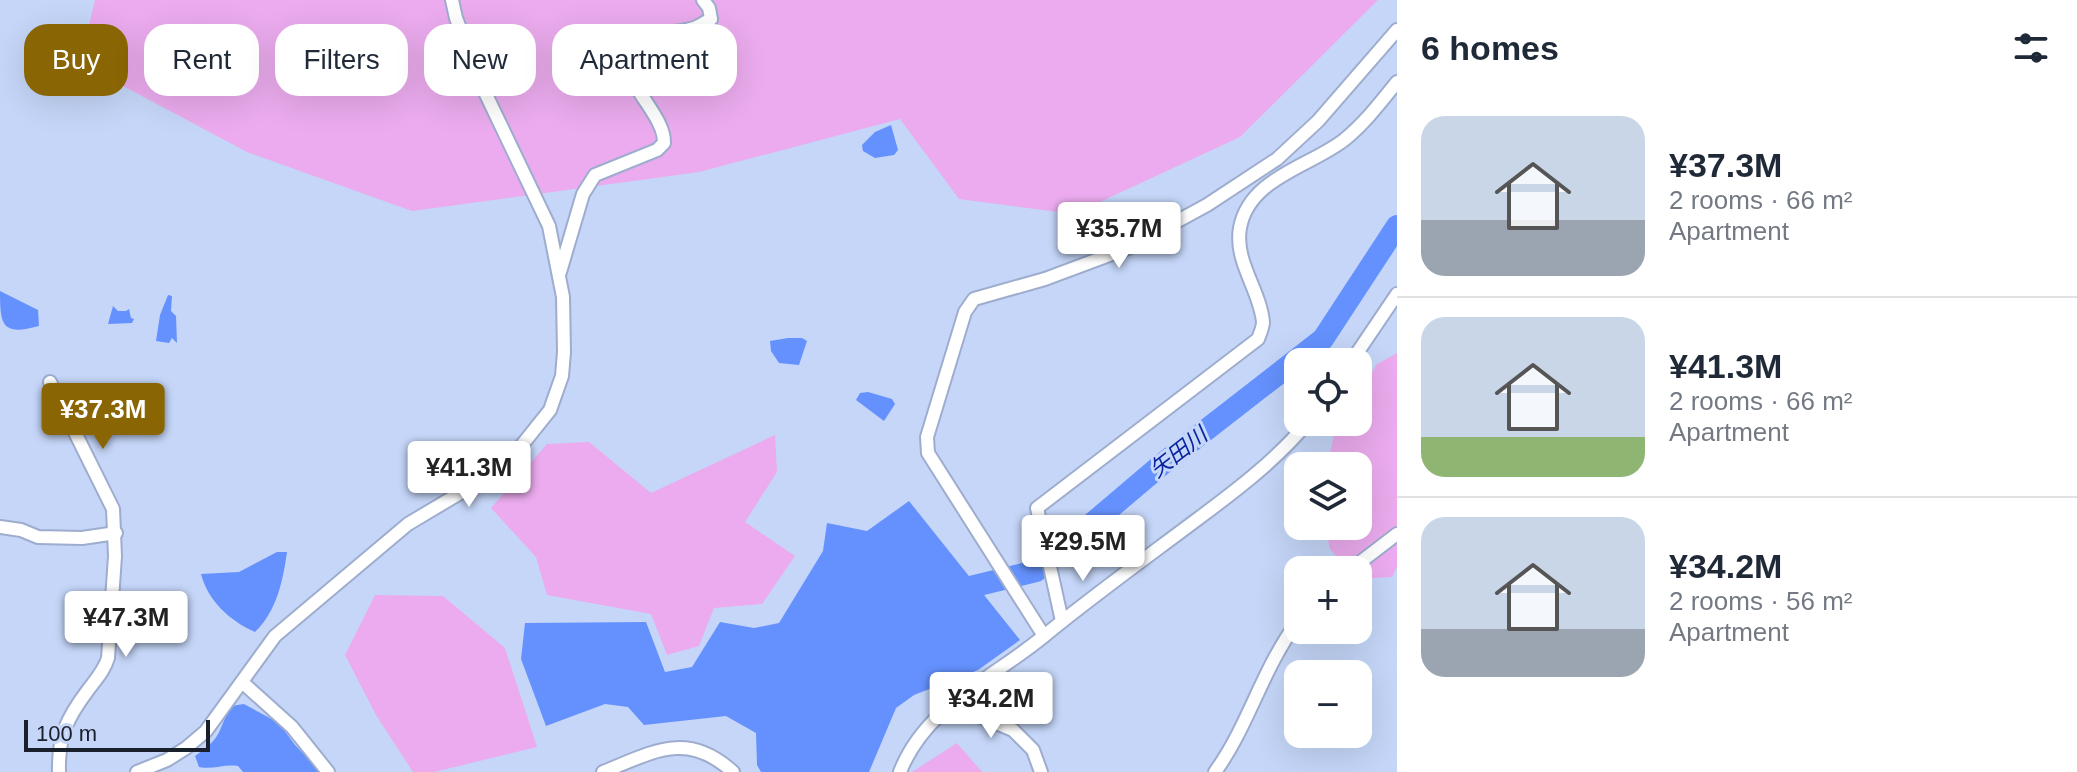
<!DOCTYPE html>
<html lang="en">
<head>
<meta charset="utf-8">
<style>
  :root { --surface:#fff; --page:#f2f2f3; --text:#1f2937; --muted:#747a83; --line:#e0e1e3; --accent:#896603 }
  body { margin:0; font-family:Arial,"Noto Sans JP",sans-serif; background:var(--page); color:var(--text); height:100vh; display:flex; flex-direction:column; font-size:30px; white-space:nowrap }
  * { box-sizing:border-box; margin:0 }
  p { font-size:26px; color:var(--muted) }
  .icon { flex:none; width:44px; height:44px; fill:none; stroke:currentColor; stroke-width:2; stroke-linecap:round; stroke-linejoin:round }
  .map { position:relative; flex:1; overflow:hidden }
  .side { display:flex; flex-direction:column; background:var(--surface); width:680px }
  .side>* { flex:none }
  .hud { position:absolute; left:24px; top:24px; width:760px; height:72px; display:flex; gap:16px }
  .fabs { position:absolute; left:1284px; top:348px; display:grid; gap:16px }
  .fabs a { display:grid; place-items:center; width:88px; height:88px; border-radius:16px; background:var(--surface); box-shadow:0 8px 32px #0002; font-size:40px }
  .scale { position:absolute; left:24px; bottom:20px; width:186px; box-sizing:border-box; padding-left:8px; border:4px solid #191f2b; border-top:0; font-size:22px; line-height:28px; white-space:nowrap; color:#191f2b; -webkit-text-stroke:6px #c5d6f8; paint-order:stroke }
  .price { position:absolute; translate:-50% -68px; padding:0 18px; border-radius:8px; background:#fff; color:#222; font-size:26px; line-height:52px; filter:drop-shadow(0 2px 4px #0008) }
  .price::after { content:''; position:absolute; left:50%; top:48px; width:24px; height:18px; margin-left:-12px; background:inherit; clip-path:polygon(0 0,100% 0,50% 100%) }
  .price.active { background:var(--accent); color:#fff }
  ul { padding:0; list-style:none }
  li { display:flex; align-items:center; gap:24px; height:200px; padding:0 24px }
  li+li { border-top:2px solid var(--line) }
  li span { display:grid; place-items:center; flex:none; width:224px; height:160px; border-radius:24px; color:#555 }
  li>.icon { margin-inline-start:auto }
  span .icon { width:96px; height:96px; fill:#fffc; stroke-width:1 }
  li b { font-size:34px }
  h2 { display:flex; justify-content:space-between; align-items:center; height:96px; padding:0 24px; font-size:34px }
  .pill { padding:0 28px; border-radius:24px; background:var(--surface); box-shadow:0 8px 32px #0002; font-size:28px; line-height:72px }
  .pill.active { background:var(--accent); color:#fff }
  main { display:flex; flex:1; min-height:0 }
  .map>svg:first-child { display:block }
  .green { fill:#ebabee }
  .water { fill:#6491fd }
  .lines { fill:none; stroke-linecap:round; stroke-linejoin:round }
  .river { stroke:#6491fd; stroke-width:22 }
  .minor-casing { stroke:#9eadce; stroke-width:16 }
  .minor { stroke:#fff; stroke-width:12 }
  .labels { text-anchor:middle; stroke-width:6; stroke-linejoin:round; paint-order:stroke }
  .water-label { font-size:22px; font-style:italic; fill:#08239f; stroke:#c5d6f8 }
</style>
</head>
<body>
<main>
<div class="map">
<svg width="1397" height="772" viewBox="0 0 1397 772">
  <rect width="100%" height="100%" fill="#c5d6f8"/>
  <g class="green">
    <path d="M95 0H1378L1240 137 1074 214 959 199 900 119 699 172 412 211 247 152 80 63Z"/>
    <path d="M1397 353V567L1392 577 1358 579V570H1348L1330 549 1325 526H1358V466H1327L1334 435 1342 422H1358V395L1377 364Z"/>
    <path d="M775 435 777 472 745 522 795 556 762 604 714 608 699 646 667 655 651 614 547 595 536 557 491 508 547 444 589 442 651 493Z"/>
    <path d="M375 595 443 596 505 648 537 747 434 772H413L376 715 345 655Z"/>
    <path d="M957 743 982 772H912Z"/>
  </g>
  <g class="water">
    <path d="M891 125 898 150 894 155 875 158 863 151 862 145 875 132Z"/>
    <path d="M0 291 38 310 39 326C2 336 0 326 0 291Z"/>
    <path d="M168 295 172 296 171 311 176 316 177 343 172 338 169 343 156 341 160 315Z"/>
    <path d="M113 306 118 311H126L129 309 131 318 134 319 132 323 108 324Z"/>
    <path d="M788 338H802L807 341 799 365 779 363 771 351 770 341Z"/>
    <path d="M868 392 892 399 895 404 884 421 856 400 860 393Z"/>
    <path d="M909 501 1020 640 978 670 914 695 896 708 869 772H761L757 765 756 733 726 716 644 725 628 707 605 704 546 726 521 659 525 623 646 622 665 672 692 667 720 622 754 628 779 623 823 551 827 523 867 531Z"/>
    <path d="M277 552H287C283 580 277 611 255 632 230 621 208 601 201 574L239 572Z"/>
    <path d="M244 704 279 723 295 745 322 772H243L238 766C223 764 213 770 199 767L195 756C223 737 217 732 231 706Z"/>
  </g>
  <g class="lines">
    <path class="river" d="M946 593 1036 571 1161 465 1323 339 1397 226"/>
    <g class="minor-casing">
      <g id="minor">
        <path d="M560 272 583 194 595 175 657 150 664 143C665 108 604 75 645 42 658 31 679 33 694 28 700 26 705 22 711 19L709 8 703 0"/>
        <path d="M1351 362 1397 294"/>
        <path d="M50 382 113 509 115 556 108 658C104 671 96 679 88 690 67 718 58 736 59 772"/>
        <path d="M0 527 21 530 38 537 82 538 116 533"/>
        <path d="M1350 570 1397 534"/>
        <path d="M1062 621 1037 508 1258 339C1260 334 1263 327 1263 322 1260 290 1234 261 1240 228 1249 178 1309 167 1344 140 1365 123 1380 103 1397 82"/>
        <path d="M1044 636 928 453 927 437 965 312 974 299 1045 279 1128 248 1207 205 1277 159 1318 121 1397 30"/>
        <path d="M242 682 292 727 328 772"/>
        <path d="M957 698 984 718 1013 730 1033 750 1041 772"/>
        <path d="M137 772 167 760 186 748 206 731 275 636 408 524 497 471 518 450 550 410 562 376 564 352 563 297 549 226 482 86 456 18 452 0"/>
        <path d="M603 772C653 752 687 730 733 772"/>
        <path d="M900 772C925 707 993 678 1044 636 1094 595 1147 557 1199 518 1238 489 1276 460 1308 422"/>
        <path d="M1215 772C1249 725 1262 669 1298 621"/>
      </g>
    </g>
    <use href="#minor" class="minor"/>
  </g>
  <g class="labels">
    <g class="water-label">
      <text transform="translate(1178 452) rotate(-38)" y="8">矢田川</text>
    </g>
  </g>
</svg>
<div class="fabs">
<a><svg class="icon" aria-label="locate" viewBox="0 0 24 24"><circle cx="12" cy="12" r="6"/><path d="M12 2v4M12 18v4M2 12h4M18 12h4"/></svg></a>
<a><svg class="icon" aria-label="layers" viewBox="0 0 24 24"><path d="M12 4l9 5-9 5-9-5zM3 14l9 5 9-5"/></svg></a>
<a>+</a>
<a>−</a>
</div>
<div class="scale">100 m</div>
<b class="price" style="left:1119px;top:270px">¥35.7M</b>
<b class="price active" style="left:103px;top:451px">¥37.3M</b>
<b class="price" style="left:469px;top:509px">¥41.3M</b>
<b class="price" style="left:1083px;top:583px">¥29.5M</b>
<b class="price" style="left:126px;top:659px">¥47.3M</b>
<b class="price" style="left:991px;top:740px">¥34.2M</b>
<div class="hud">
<a class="pill active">Buy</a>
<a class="pill">Rent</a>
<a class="pill">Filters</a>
<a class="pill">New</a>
<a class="pill">Apartment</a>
</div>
</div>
<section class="side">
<h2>6 homes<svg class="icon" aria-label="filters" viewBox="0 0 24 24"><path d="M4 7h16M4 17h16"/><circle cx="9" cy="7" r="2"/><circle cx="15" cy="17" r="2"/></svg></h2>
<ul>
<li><span style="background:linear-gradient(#c9d6e8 65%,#9aa5b1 0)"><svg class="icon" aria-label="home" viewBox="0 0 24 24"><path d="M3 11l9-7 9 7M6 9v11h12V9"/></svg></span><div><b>¥37.3M</b><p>2 rooms · 66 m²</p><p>Apartment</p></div></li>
<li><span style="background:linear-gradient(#c9d6e8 75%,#8fb573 0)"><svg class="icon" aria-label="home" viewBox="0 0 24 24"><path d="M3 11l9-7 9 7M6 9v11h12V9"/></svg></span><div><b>¥41.3M</b><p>2 rooms · 66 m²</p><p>Apartment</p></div></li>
<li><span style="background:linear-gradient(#c9d6e8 70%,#9aa5b1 0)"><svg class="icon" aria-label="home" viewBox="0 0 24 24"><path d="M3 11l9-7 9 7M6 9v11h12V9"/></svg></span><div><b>¥34.2M</b><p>2 rooms · 56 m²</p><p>Apartment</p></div></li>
</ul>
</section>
</main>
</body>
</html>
